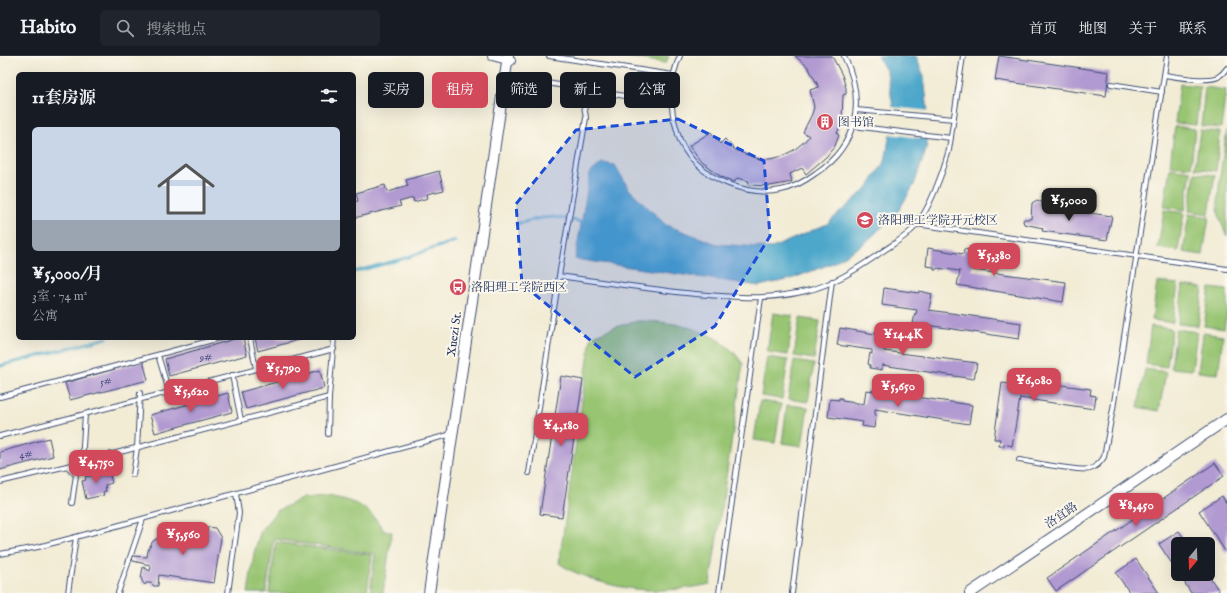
<!DOCTYPE html>
<html lang="zh">
<head>
<meta charset="utf-8">
<style>
  :root { --surface:#171b24; --page:#20242c; --text:#f1f3f6; --muted:#9ea1a6; --line:#363941; --accent:#d1495b }
  body { margin:0; font-family:"IM FELL English","Noto Serif SC",serif; background:var(--page); color:var(--text); height:100vh; display:flex; flex-direction:column; font-size:15px; white-space:nowrap }
  * { box-sizing:border-box; margin:0 }
  p { font-size:13px; color:var(--muted) }
  .icon { flex:none; width:22px; height:22px; fill:none; stroke:currentColor; stroke-width:2; stroke-linecap:round; stroke-linejoin:round }
  .map { position:relative; flex:1; overflow:hidden }
  .sheet { position:absolute; left:16px; top:16px; width:340px; height:268px; display:flex; flex-direction:column; background:var(--surface); border-radius:6px; box-shadow:0 4px 16px #0002 }
  .sheet>* { flex:none }
  .hud { position:absolute; left:368px; top:16px; width:380px; height:36px; display:flex; gap:8px }
  .needle { width:26px; rotate:199deg }
  .tools { position:absolute; left:1171px; top:481px; display:grid; gap:8px }
  .tools a { display:grid; place-items:center; width:44px; height:44px; border-radius:6px; background:var(--surface); box-shadow:0 4px 16px #0002; font-size:20px }
  .price { position:absolute; translate:-50% -34px; padding:0 9px; border-radius:8px; background:var(--accent); color:#fff; font-size:13px; line-height:26px; filter:drop-shadow(0 1px 2px #0008) }
  .price::after { content:''; position:absolute; left:50%; top:24px; width:12px; height:9px; margin-left:-6px; background:inherit; clip-path:polygon(0 0,100% 0,50% 100%) }
  .price.on { background:#222; color:#fff }
  ul { padding:0; list-style:none }
  li { display:grid; align-content:center; gap:8px; height:212px; padding:0 16px }
  li+li { border-top:1px solid var(--line) }
  li span { display:grid; place-items:center; height:124px; border-radius:6px; color:#555 }
  li>.icon { margin-inline-start:auto }
  span .icon { width:72px; height:72px; fill:#fffc; stroke-width:1 }
  li b { font-size:17px }
  h2 { display:flex; justify-content:space-between; align-items:center; height:48px; padding:0 16px; font-size:17px }
  .tag { padding:0 14px; border-radius:6px; background:var(--surface); box-shadow:0 4px 16px #0002; font-size:14px; line-height:36px }
  .tag.on { background:var(--accent); color:#fff }
  header { display:flex; align-items:center; gap:24px; box-sizing:border-box; height:56px; padding:0 20px; background:var(--surface); border-bottom:1px solid var(--line) }
  header strong { font-size:19px }
  nav { display:flex; gap:22px; margin-inline-start:auto; font-size:14px }
  .search { width:280px; height:36px; background:var(--page); display:flex; align-items:center; gap:10px; box-sizing:border-box; padding:0 14px; border-radius:6px; color:var(--muted); font-size:15px }
  .map>svg:first-child { display:block }
  .green { fill:#98c572; stroke:#5a7a68 }
  .water { fill:#4ea7cb; stroke:#346b94 }
  .pier { fill:#f2ecd5 }
  .lines { fill:none; stroke-linecap:round; stroke-linejoin:round }
  .stream { stroke:#4ea7cb; stroke-width:3 }
  .building { fill:#b199d1 }
  .service-casing { stroke:#3b4b70; stroke-width:6 }
  .minor-casing { stroke:#3b4b70; stroke-width:10 }
  .tertiary-casing { stroke:#3b4b70; stroke-width:12 }
  .service { stroke:#fff; stroke-width:4 }
  .minor { stroke:#fff; stroke-width:8 }
  .tertiary { stroke:#fff; stroke-width:10 }
  .marked { fill:#1d4ed8; fill-opacity:0.2; stroke:#1d4ed8; stroke-width:3; stroke-dasharray:8 5; stroke-linejoin:round }
  .labels { text-anchor:middle; stroke-width:4; stroke-linejoin:round; paint-order:stroke }
  .number-label { font-size:10px; fill:#404a7b }
  .poi-label { font-size:12px; fill:#1b2f5e; stroke:#fbf7ec; text-anchor:start }
  .street-label { font-size:12px; fill:#1b2f5e; stroke:#fbf7ec }
</style>
</head>
<body>
<header>
<strong>Habito</strong>
<div class="search"><svg class="icon" aria-label="search" viewBox="0 0 24 24"><circle cx="10" cy="10" r="6"/><path d="M15 15l6 6"/></svg>搜索地点</div>
<nav><a>首页</a><a>地图</a><a>关于</a><a>联系</a></nav>
</header>
<div class="map">
<svg width="1227" height="537" viewBox="0 0 1227 537">
  <rect width="100%" height="100%" fill="#fbf7ec"/>
  <filter id="ink" filterUnits="userSpaceOnUse"><feTurbulence type="fractalNoise" baseFrequency=".025" numOctaves="2"/><feDisplacementMap in="SourceGraphic" scale="8" xChannelSelector="R" yChannelSelector="G"/><feConvolveMatrix kernelMatrix="1 2 1 2 8 2 1 2 1" color-interpolation-filters="sRGB"/></filter>
  <filter id="wash" filterUnits="userSpaceOnUse"><feTurbulence type="fractalNoise" baseFrequency=".012" numOctaves="4" result="noise"/><feDisplacementMap in="SourceGraphic" scale="16" xChannelSelector="R" yChannelSelector="G"/><feGaussianBlur stdDeviation="0.9" result="paint"/><feColorMatrix in="noise" values="0 0 0 0 0 0 0 0 0 0 0 0 0 0 0 0 0 1.4 0 .05"/><feComposite in="paint" operator="in"/></filter>
  <g filter="url(#wash)">
    <rect width="100%" height="100%" fill="#f2ecd5"/>
    <g class="green">
      <path d="M620 0H669L666 7Z"/>
      <path d="M1180 28 1200 30 1196 69 1175 67Z"/>
      <path d="M1205 31 1226 34 1221 72 1201 70Z"/>
      <path d="M1175 70 1195 73 1191 111 1170 109Z"/>
      <path d="M1200 74 1220 76 1216 115 1195 112Z"/>
      <path d="M1227 74V180C1224 173 1221 167 1219 160 1215 139 1224 96 1227 74Z"/>
      <path d="M1170 112 1191 115 1185 154 1164 151Z"/>
      <path d="M1195 117 1215 119 1209 158 1189 155Z"/>
      <path d="M1164 154 1184 157 1178 195 1158 192Z"/>
      <path d="M1189 158 1209 161 1203 199 1183 196Z"/>
      <path d="M1157 226 1178 228 1173 267 1152 264Z"/>
      <path d="M1183 229 1203 232 1198 270 1178 268Z"/>
      <path d="M1210 232 1227 234V255L1224 273 1204 270Z"/>
      <path d="M773 257 793 260 788 299 767 296Z"/>
      <path d="M800 262 820 265 814 303 794 300Z"/>
      <path d="M638 265C676 265 721 274 743 308L710 528C667 537 630 537 589 522 579 518 568 514 559 507L591 282C606 273 621 269 638 265Z"/>
      <path d="M1151 270 1172 273 1167 311 1146 308Z"/>
      <path d="M1176 273 1197 276 1192 314 1171 312Z"/>
      <path d="M1203 277 1223 280 1218 318 1198 316Z"/>
      <path d="M767 301 788 304 782 343 761 340Z"/>
      <path d="M794 305 814 308 808 346 788 343Z"/>
      <path d="M1145 313 1166 316 1159 355 1138 351Z"/>
      <path d="M760 345 781 348 775 387 754 384Z"/>
      <path d="M787 349 808 351 802 390 782 387Z"/>
      <path d="M329 440C356 446 369 450 384 475L392 476 383 537H370L375 498 274 483 266 537H248L254 497 261 474 277 455 303 442Z"/>
      <path d="M276 486 372 499 367 537H269Z"/>
    </g>
    <path class="water" d="M877 0H916L924 21 928 56 927 91 914 129 897 157 865 187 833 207 791 223 759 230 575 203 590 117 602 107 615 109 629 133 666 169 717 188 772 192 827 168 867 132 885 105 894 56 887 16Z"/>
    <path class="pier" d="M891 51 930 55 928 83 889 78 892 56Z"/>
    <g class="lines">
      <g class="stream">
        <path d="M516 168 541 162 554 161 582 166"/>
        <path d="M354 216 402 203 455 185"/>
        <path d="M0 310 107 282"/>
      </g>
    </g>
    <g id="blocks">
      <g class="building">
        <path d="M795 0H832L842 19 846 32V38L843 39 842 63 837 78 839 79 835 90 826 101 806 118 802 112 790 118 792 126 770 130 748 129 749 125 737 122 735 126 722 121 702 107 689 90 711 76 720 88 725 83 735 94 750 100 760 103H770L782 100 794 94 805 85 809 80 803 76 812 58 814 51 810 34 819 31 808 11Z"/>
        <path d="M999 0 1109 16 1106 40 995 24Z"/>
        <path d="M439 115 444 134 427 138 428 142 414 146 413 142 399 146 401 150 354 162V146L358 145 356 137 385 129 387 136 408 130 406 124Z"/>
        <path d="M1037 144 1042 146 1044 151 1112 160 1107 184 1042 175 1043 172 1024 168 1023 165 1024 163H1031L1032 147Z"/>
        <path d="M928 192 963 198 964 193 976 195 972 214 1066 226 1063 246 957 229 960 215 937 212 936 214H934V211L926 210Z"/>
        <path d="M884 232 919 237V235L932 238 929 254 1021 267 1019 283 927 269 926 274 914 272 915 268H913L915 257 916 258 917 254 882 249Z"/>
        <path d="M840 272 875 278V275L887 278 884 295 977 307 974 323 882 309V314L870 312V309L868 308 870 297 872 298V294L837 289Z"/>
        <path d="M238 282H243L247 299 169 320 165 303Z"/>
        <path d="M255 282H305L258 295Z"/>
        <path d="M143 305 148 324 70 344 65 327Z"/>
        <path d="M320 314 324 332 246 353 241 336Z"/>
        <path d="M561 320 583 324 562 461 540 458Z"/>
        <path d="M1011 322 1091 333 1090 339 1096 340 1094 353 1020 342 1012 390 1004 388V390H999L1000 383H994L1002 327 1010 328Z"/>
        <path d="M866 334 972 349 969 368 875 353V358L876 359 874 372 862 370 863 366 828 361 830 343 839 344V342H842V345L864 348Z"/>
        <path d="M228 337 232 356 155 377 150 359Z"/>
        <path d="M49 382 53 400 0 414V396Z"/>
        <path d="M1215 407 1224 420 1056 535 1047 522Z"/>
        <path d="M101 413 102 416 109 415 112 427 105 429 106 435 103 436 104 439 86 443 82 425 86 424 85 421 93 419 92 416Z"/>
        <path d="M1222 440 1227 448V498L1199 455Z"/>
        <path d="M208 471 215 472 221 482 214 527 159 519 158 530H154L151 527H146L145 529 143 527 141 522 143 511 150 515 151 511 150 509 133 505 132 502 133 500 147 501 148 494 153 485 168 477 182 473 199 474 207 476Z"/>
        <path d="M1179 475 1188 488H1178V517L1159 488Z"/>
        <path d="M1136 503 1159 537H1130L1116 517Z"/>
        <path d="M1179 518H1208L1220 537H1191Z"/>
      </g>
    </g>
  </g>
  <g filter="url(#ink)">
    <use href="#blocks" fill-opacity="0" stroke="#3b4b70" stroke-width="1"/>
    <g class="lines">
      <g class="service-casing">
        <g id="service">
          <path d="M549 0 673 19"/>
          <path d="M680 0C670 21 669 49 676 71 678 79 680 87 685 94 703 123 747 141 781 134 794 132 805 125 816 117 858 89 866 44 844 0"/>
          <path d="M1165 19C1176 21 1208 26 1218 21 1221 19 1225 15 1227 12"/>
          <path d="M505 20 673 48"/>
          <path d="M1111 28 1162 36"/>
          <path d="M856 54 954 63"/>
          <path d="M853 70 951 82"/>
          <path d="M916 168 1227 213"/>
          <path d="M559 220C601 226 643 232 685 237 726 241 766 245 806 235 832 229 854 215 876 200 888 191 902 184 913 173 929 156 943 116 949 94L963 0"/>
          <path d="M250 282 256 313"/>
          <path d="M158 299 169 336"/>
          <path d="M232 319 241 364"/>
          <path d="M0 341 220 282"/>
          <path d="M329 341 334 282"/>
          <path d="M0 380 334 293"/>
          <path d="M1019 404C1032 406 1081 416 1090 413 1096 411 1101 406 1104 401L1113 353 1167 0"/>
          <path d="M82 406 85 358"/>
          <path d="M67 410 329 341 328 378"/>
          <path d="M529 417 559 220 586 62C584 47 583 41 571 31"/>
          <path d="M133 419 137 392 140 337"/>
          <path d="M0 426 67 410 76 419 72 447"/>
          <path d="M0 498 38 491 98 475 452 378"/>
          <path d="M68 537 76 481"/>
          <path d="M118 537 143 463"/>
          <path d="M228 537 239 457 236 438"/>
          <path d="M719 537 761 242"/>
          <path d="M792 537 832 225"/>
        </g>
      </g>
      <g class="minor-casing">
        <path id="minor" d="M492 0 511 5"/>
      </g>
      <g class="tertiary-casing">
        <g id="tertiary">
          <path d="M429 537 508 0"/>
          <path d="M970 537 1227 363"/>
        </g>
      </g>
      <use href="#service" class="service"/>
      <use href="#minor" class="minor"/>
      <use href="#tertiary" class="tertiary"/>
    </g>
  </g>
  <path class="marked" d="M678 63 764 105 770 180 715 270 635 321 522 228 516 148 576 74Z"/>
  <defs>
    <g id="building-disc" transform="scale(0.9)"><circle r="9.5" fill="#d1495b" stroke="#fbf7ec"/><path d="M-4-6H4V6H1V3H-1V6H-4ZM-2.5-4.3h1.7v1.8h-1.7ZM.8-4.3h1.7v1.8H.8ZM-2.5-1h1.7V.8h-1.7ZM.8-1h1.7V.8H.8Z" fill="#fff"/></g>
    <g id="university-disc" transform="scale(0.9)"><circle r="9.5" fill="#d1495b" stroke="#fbf7ec"/><path d="M0-5L7-2L0 1L-7-2ZM-4 1L0 2.5L4 1V4Q0 6-4 4Z" fill="#fff"/></g>
    <g id="bus-disc" transform="scale(0.9)"><circle r="9.5" fill="#d1495b" stroke="#fbf7ec"/><path d="M-5-6H5V4H4V6H2V4H-2V6H-4V4H-5ZM-3.5-4V0h7V-4ZM-3.5 1.2v1.5H-2V1.2ZM2 1.2v1.5H3.5V1.2Z" fill="#fff"/></g>
  </defs>
  <g fill-rule="evenodd">
    <use href="#building-disc" x="825" y="66"/>
    <use href="#university-disc" x="865" y="164"/>
    <use href="#bus-disc" x="458" y="231"/>
  </g>
  <g class="labels">
    <g class="number-label">
      <text x="206" y="305">9#</text>
      <text x="106" y="329">5#</text>
      <text x="26" y="402">4#</text>
    </g>
    <g class="poi-label">
      <text x="838" y="70">图书馆</text>
      <text x="878" y="168">洛阳理工学院开元校区</text>
      <text x="471" y="235">洛阳理工学院西区</text>
    </g>
    <g class="street-label">
      <text transform="translate(454 278) rotate(-82)" y="4">Xuezi St.</text>
      <text transform="translate(1061 459) rotate(-34)" y="4">洛宜路</text>
    </g>
  </g>
</svg>
<div class="tools">
<a><svg class="needle" viewBox="-14 -14 28 28"><path d="M0-13l5 13h-10z" fill="#e53935"/><path d="M0 13l5-13h-10z" fill="#9ea1a6"/></svg></a>
</div>
<b class="price on" style="left:1069px;top:166px">¥5,000</b>
<b class="price" style="left:994px;top:221px">¥5,380</b>
<b class="price" style="left:903px;top:300px">¥14.4K</b>
<b class="price" style="left:283px;top:334px">¥5,790</b>
<b class="price" style="left:1034px;top:346px">¥6,080</b>
<b class="price" style="left:898px;top:352px">¥5,650</b>
<b class="price" style="left:191px;top:357px">¥5,620</b>
<b class="price" style="left:561px;top:391px">¥4,180</b>
<b class="price" style="left:96px;top:428px">¥4,750</b>
<b class="price" style="left:1136px;top:471px">¥8,450</b>
<b class="price" style="left:183px;top:500px">¥5,560</b>
<div class="hud">
<a class="tag">买房</a>
<a class="tag on">租房</a>
<a class="tag">筛选</a>
<a class="tag">新上</a>
<a class="tag">公寓</a>
</div>
<section class="sheet">
<h2>11套房源<svg class="icon" aria-label="filters" viewBox="0 0 24 24"><path d="M4 7h16M4 17h16"/><circle cx="9" cy="7" r="2"/><circle cx="15" cy="17" r="2"/></svg></h2>
<ul>
<li><span style="background:linear-gradient(#c9d6e8 75%,#9aa5b1 0)"><svg class="icon" aria-label="home" viewBox="0 0 24 24"><path d="M3 11l9-7 9 7M6 9v11h12V9"/></svg></span><div><b>¥5,000/月</b><p>3室 · 74 m²</p><p>公寓</p></div></li>
</ul>
</section>
</div>
</body>
</html>
